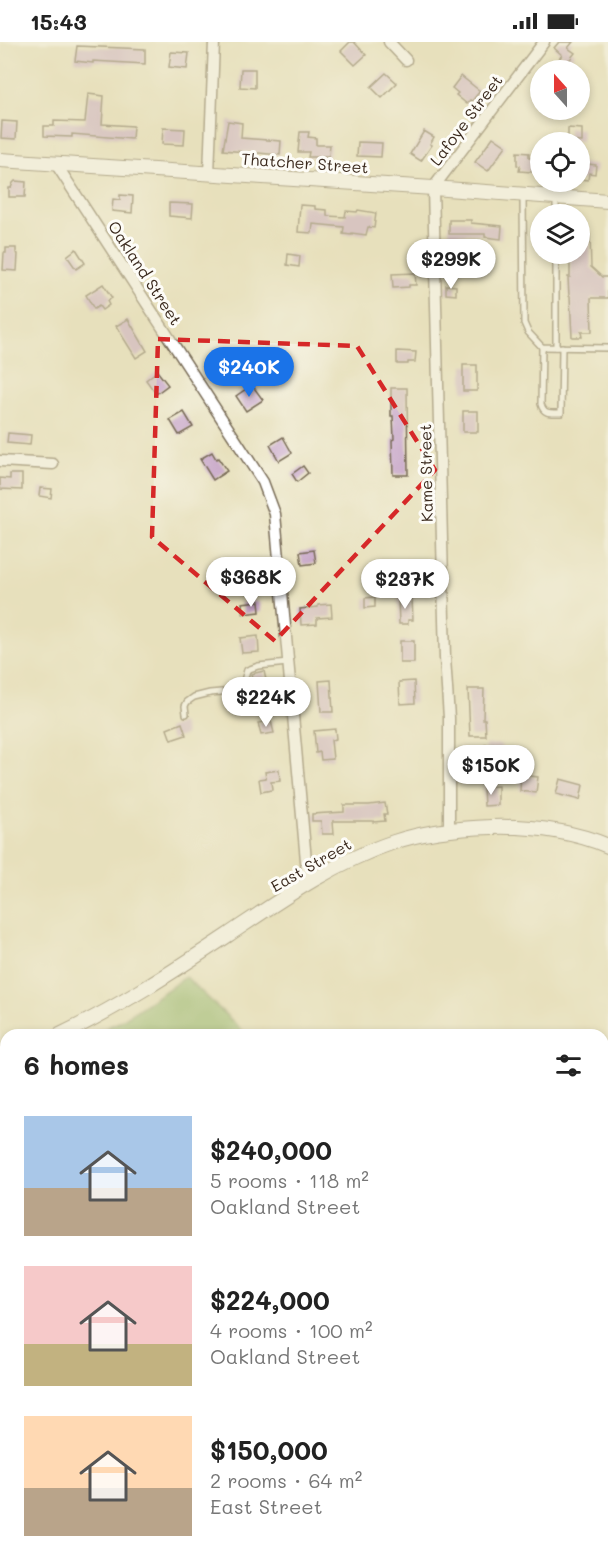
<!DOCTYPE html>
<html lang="en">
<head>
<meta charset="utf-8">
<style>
  :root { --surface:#fff; --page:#f2f2f2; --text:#222; --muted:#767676; --accent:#1a73e8 }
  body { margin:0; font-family:Mali,sans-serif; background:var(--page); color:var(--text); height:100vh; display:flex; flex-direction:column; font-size:22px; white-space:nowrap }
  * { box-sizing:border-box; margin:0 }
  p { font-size:20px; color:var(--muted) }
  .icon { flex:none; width:33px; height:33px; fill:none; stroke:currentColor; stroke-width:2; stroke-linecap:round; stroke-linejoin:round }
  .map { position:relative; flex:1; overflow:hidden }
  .details { position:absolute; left:0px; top:987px; width:609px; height:536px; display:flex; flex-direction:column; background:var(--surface); border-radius:18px 18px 0 0; box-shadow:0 3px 9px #0003 }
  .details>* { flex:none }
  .needle { width:39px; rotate:339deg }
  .tools { position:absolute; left:530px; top:18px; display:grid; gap:12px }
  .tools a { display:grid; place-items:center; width:60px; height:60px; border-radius:50%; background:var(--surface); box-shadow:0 3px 9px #0003; font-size:30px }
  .price { position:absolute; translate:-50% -51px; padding:0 14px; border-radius:21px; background:#fff; color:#222; font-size:20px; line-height:39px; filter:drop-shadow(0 2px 3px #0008) }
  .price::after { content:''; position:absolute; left:50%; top:36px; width:18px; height:14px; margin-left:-9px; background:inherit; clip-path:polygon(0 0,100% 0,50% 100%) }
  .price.active { background:var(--accent); color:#fff }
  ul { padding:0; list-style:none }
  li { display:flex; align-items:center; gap:18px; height:150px; padding:0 24px }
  li span { display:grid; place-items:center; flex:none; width:168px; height:120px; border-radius:0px; color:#555 }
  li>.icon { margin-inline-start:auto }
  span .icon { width:72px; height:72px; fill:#fffc; stroke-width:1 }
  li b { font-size:26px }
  h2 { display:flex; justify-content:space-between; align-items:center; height:72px; padding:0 24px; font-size:26px }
  .status { display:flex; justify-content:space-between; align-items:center; height:42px; padding:0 30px; background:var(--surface); direction:ltr }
  .status svg { height:16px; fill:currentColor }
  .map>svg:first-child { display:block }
  .forest { fill:#8fb66c; stroke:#657045; stroke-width:1.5 }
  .building { fill:#c6a4c6 }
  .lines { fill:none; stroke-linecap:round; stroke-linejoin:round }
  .service-casing { stroke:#776a55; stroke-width:8 }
  .minor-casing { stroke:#776a55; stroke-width:13 }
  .tertiary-casing { stroke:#776a55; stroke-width:16 }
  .service { stroke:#fff; stroke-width:5 }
  .minor { stroke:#fff; stroke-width:10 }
  .tertiary { stroke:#fff; stroke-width:14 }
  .marked { fill:none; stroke:#d62828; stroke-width:4.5; stroke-dasharray:12 8; stroke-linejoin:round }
  .labels { text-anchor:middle; stroke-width:6; stroke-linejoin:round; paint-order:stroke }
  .street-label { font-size:16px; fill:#3b2a1e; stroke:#fdfcf7 }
</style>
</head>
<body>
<div class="status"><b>15:43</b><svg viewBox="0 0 49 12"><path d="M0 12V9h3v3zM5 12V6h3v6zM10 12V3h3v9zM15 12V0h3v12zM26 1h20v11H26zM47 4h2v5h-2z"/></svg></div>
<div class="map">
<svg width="608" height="1522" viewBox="0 0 608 1522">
  <rect width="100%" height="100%" fill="#fdfcf7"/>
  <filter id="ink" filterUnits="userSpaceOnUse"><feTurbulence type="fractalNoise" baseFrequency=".0167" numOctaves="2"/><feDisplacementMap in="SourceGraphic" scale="12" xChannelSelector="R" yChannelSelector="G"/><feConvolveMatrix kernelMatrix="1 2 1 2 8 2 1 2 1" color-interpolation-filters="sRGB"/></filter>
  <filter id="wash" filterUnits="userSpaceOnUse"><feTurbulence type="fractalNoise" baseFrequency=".008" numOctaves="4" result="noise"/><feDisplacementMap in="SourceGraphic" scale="24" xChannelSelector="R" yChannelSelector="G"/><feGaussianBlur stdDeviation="1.35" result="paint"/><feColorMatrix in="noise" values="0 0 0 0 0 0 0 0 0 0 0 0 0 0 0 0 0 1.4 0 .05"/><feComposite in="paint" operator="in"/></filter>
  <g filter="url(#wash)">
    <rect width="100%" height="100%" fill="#e7e0bc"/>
    <g class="forest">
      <path d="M186 935 247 993H90L119 980Z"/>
      <path d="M603 1333 608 1337V1460L603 1464Z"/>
      <path d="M320 1517H539L532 1522H326Z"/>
    </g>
    <g id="blocks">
      <g class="building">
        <path d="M350 0H354L366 13 355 23 341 9Z"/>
        <path d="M559 0H573L568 6 575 11 563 26 556 21 562 13 554 6Z"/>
        <path d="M77 4 145 7V22L93 19V21L75 19Z"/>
        <path d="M171 10 189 11 187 27 169 25Z"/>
        <path d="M241 27H255V46L240 45Z"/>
        <path d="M386 31 397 41 382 56 371 45Z"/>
        <path d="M461 34 480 49 472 59 470 58 467 62 456 53 458 51 452 46Z"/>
        <path d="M88 52 104 54 102 82 133 84 132 97 72 92V95L44 94V84H54V79L85 80Z"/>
        <path d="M2 79 17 80 16 97 1 96Z"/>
        <path d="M228 79 242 81 241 96 281 99 280 113 223 108Z"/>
        <path d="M163 86 185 87 184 103 162 102Z"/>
        <path d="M568 86 582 87V100L568 99Z"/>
        <path d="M424 89 434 95 430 102 432 103 421 119 410 112Z"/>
        <path d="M300 90H309L308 95 316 96V103H330L329 115H308L309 110H298Z"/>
        <path d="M493 95 506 104 488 129 475 120Z"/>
        <path d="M358 100 382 101 381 115 357 114Z"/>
        <path d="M517 110 529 111V116H532V130L519 129 520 124 517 123Z"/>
        <path d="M579 121 596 123 595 132 589 131 588 138 579 137Z"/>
        <path d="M15 139 26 140 25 155H9V146H11L13 141Z"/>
        <path d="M120 153 133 154 132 171 112 169 113 157 120 158Z"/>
        <path d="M169 161 193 162 192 176 169 174Z"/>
        <path d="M300 163 315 164V167L327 168V174L345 175 346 169 357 170 358 168 376 171 374 186 368 185 366 193 352 191V193L343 192 344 185 313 182 312 191 298 190Z"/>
        <path d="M449 178H471V181L502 184 501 197 485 195V192H449Z"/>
        <path d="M579 192H590L591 225 602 235H608V256H591L592 290H581L582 295H572L570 254H569L568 235H570V212H579Z"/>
        <path d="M6 206H16V211L18 212 17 229 3 228 4 211H6Z"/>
        <path d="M76 207 85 221 76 227 67 214Z"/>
        <path d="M288 212 300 214 299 225 287 223Z"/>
        <path d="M415 231 416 243H409V245L393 246 392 232Z"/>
        <path d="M103 242 112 256 107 259 109 263 102 268 99 264 94 267 86 253Z"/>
        <path d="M446 243 456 244V253L446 252Z"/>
        <path d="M128 277 147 309 136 316 116 284Z"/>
        <path d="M397 309 416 310 415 320H408V322H397Z"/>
        <path d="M225 310 235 326 221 334 211 319Z"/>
        <rect x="463" y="323" width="14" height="26"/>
        <path d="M157 329 168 343 156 352 146 338Z"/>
        <path d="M252 343 263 358 246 369 236 354Z"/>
        <path d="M391 346H407L408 433H393L392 398 394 397 393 374H391Z"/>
        <rect x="463" y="369" width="15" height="21"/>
        <path d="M184 370 193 385 179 393 170 378Z"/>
        <path d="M8 391 31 393 30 403 7 401Z"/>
        <path d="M283 395 292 411 279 419 270 403Z"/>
        <path d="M212 410 216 417 218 416 227 429 213 438 200 417Z"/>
        <path d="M303 424 308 431 297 440 292 432Z"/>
        <path d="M10 432H22V448L0 447V436L10 437Z"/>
        <path d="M40 446 52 447 51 456 39 454Z"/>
        <path d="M314 508 316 521 302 523 300 510Z"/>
        <path d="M375 555V565L365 566V556Z"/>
        <path d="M398 556H412L413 578H408V582H399Z"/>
        <path d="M259 559 260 570 243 572 242 561Z"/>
        <path d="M331 562 332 575 317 576V582L301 583 300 567 318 565V563Z"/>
        <path d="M258 594 259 610 242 611 240 596Z"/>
        <rect x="400" y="599" width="14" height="22"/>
        <path d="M264 629 266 638 253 640 251 632Z"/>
        <path d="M331 638 333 670H321L319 639Z"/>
        <path d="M414 639 415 661 400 662 399 640Z"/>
        <path d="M468 647H484L483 677H485L486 694H470Z"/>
        <path d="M271 679 274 691 261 693 258 681Z"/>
        <path d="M182 681 186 693 171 698 167 687Z"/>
        <path d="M335 687 336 697 331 698 333 717 321 718 320 710 316 711 314 689Z"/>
        <path d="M501 702V713L485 714V703Z"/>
        <path d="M279 728 280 739 271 740 272 748 261 750 259 737 266 736 265 730Z"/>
        <path d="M521 733 538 735 536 751 520 749Z"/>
        <path d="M560 737 583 743 580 758 556 752Z"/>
        <path d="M498 744V763L484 764 483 745Z"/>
        <path d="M385 761 387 772H384L385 779 373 780V779H333L334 792H322L321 779H312V772L344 770V763H369Z"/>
      </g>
    </g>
  </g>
  <g filter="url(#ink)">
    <use href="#blocks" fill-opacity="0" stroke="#776a55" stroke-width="1.5"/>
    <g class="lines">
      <g class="service-casing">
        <g id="service">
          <path d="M523 154 524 281 528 290 542 305 608 306"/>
          <path d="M556 172V156"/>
          <path d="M542 305 541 362C544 373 551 371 561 371L562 305"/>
          <path d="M556 305V212"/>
          <path d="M245 648V635L247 628 258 624 288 621"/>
          <path d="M186 672 185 664 187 660 194 655 210 651 290 644"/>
        </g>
      </g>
      <g class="minor-casing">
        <g id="minor">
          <path d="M389 0 406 18"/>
          <path d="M56 122 263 440 275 472 308 841"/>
          <path d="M209 132 214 0"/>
          <path d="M0 419 53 422"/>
          <path d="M449 787V676L445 616 433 146 544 0"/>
          <path d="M0 1411 6 1416"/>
          <path d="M118 1516 124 1522"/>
          <path d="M186 1522 191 1516"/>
        </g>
      </g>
      <g class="tertiary-casing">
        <g id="tertiary">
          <path d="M0 118 433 146 608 159"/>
          <path d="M60 993C119 965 174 929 228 893 280 858 334 820 394 800 426 789 459 786 492 785 531 784 572 789 608 804"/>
          <path d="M0 1019 6 1017"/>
          <path d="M0 1243 6 1247"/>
          <path d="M298 1516 303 1522"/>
        </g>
      </g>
      <use href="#service" class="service"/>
      <use href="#minor" class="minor"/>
      <use href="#tertiary" class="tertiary"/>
    </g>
  </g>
  <path d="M0 0H608V1522H0ZM158 297 357 304 435 428 275 599 152 495Z" fill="#e7e0bc" fill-opacity=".55" fill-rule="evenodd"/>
  <path class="marked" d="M158 297 357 304 435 428 275 599 152 495Z"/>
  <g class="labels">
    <g class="street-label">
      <text transform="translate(466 78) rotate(-53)" y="6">Lafoye Street</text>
      <text transform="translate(305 121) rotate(4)" y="6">Thatcher Street</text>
      <text transform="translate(145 231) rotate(57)" y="6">Oakland Street</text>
      <text transform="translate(426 431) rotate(-91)" y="6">Kame Street</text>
      <text transform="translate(311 823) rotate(-30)" y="6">East Street</text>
    </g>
  </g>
</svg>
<div class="tools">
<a><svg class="needle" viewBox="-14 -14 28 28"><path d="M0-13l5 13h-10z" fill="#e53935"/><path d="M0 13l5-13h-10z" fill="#767676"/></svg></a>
<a><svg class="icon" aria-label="locate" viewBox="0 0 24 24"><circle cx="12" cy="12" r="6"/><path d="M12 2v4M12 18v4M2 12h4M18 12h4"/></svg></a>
<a><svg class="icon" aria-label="layers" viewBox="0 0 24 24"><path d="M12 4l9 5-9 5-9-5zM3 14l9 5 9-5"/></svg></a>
</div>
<b class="price" style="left:451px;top:248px">$299K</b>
<b class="price active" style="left:249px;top:356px">$240K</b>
<b class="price" style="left:251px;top:566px">$368K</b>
<b class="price" style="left:405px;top:568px">$237K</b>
<b class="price" style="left:266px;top:686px">$224K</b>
<b class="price" style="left:491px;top:754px">$150K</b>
<section class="details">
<h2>6 homes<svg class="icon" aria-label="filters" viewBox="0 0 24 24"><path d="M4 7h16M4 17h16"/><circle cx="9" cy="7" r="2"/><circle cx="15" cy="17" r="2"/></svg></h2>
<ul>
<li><span style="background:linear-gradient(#a9c7e8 60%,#b9a48a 0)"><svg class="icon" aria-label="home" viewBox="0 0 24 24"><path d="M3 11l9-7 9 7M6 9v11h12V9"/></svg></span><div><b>$240,000</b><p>5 rooms · 118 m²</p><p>Oakland Street</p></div></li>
<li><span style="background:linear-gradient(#f6c9c9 65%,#c2b280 0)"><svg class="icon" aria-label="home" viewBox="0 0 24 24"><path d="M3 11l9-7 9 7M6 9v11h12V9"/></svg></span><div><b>$224,000</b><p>4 rooms · 100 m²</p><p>Oakland Street</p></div></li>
<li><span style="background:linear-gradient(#ffd9b3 60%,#b9a48a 0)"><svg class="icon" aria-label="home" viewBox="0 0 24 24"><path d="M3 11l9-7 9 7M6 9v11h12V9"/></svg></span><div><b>$150,000</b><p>2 rooms · 64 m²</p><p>East Street</p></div></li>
</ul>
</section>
</div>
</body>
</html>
